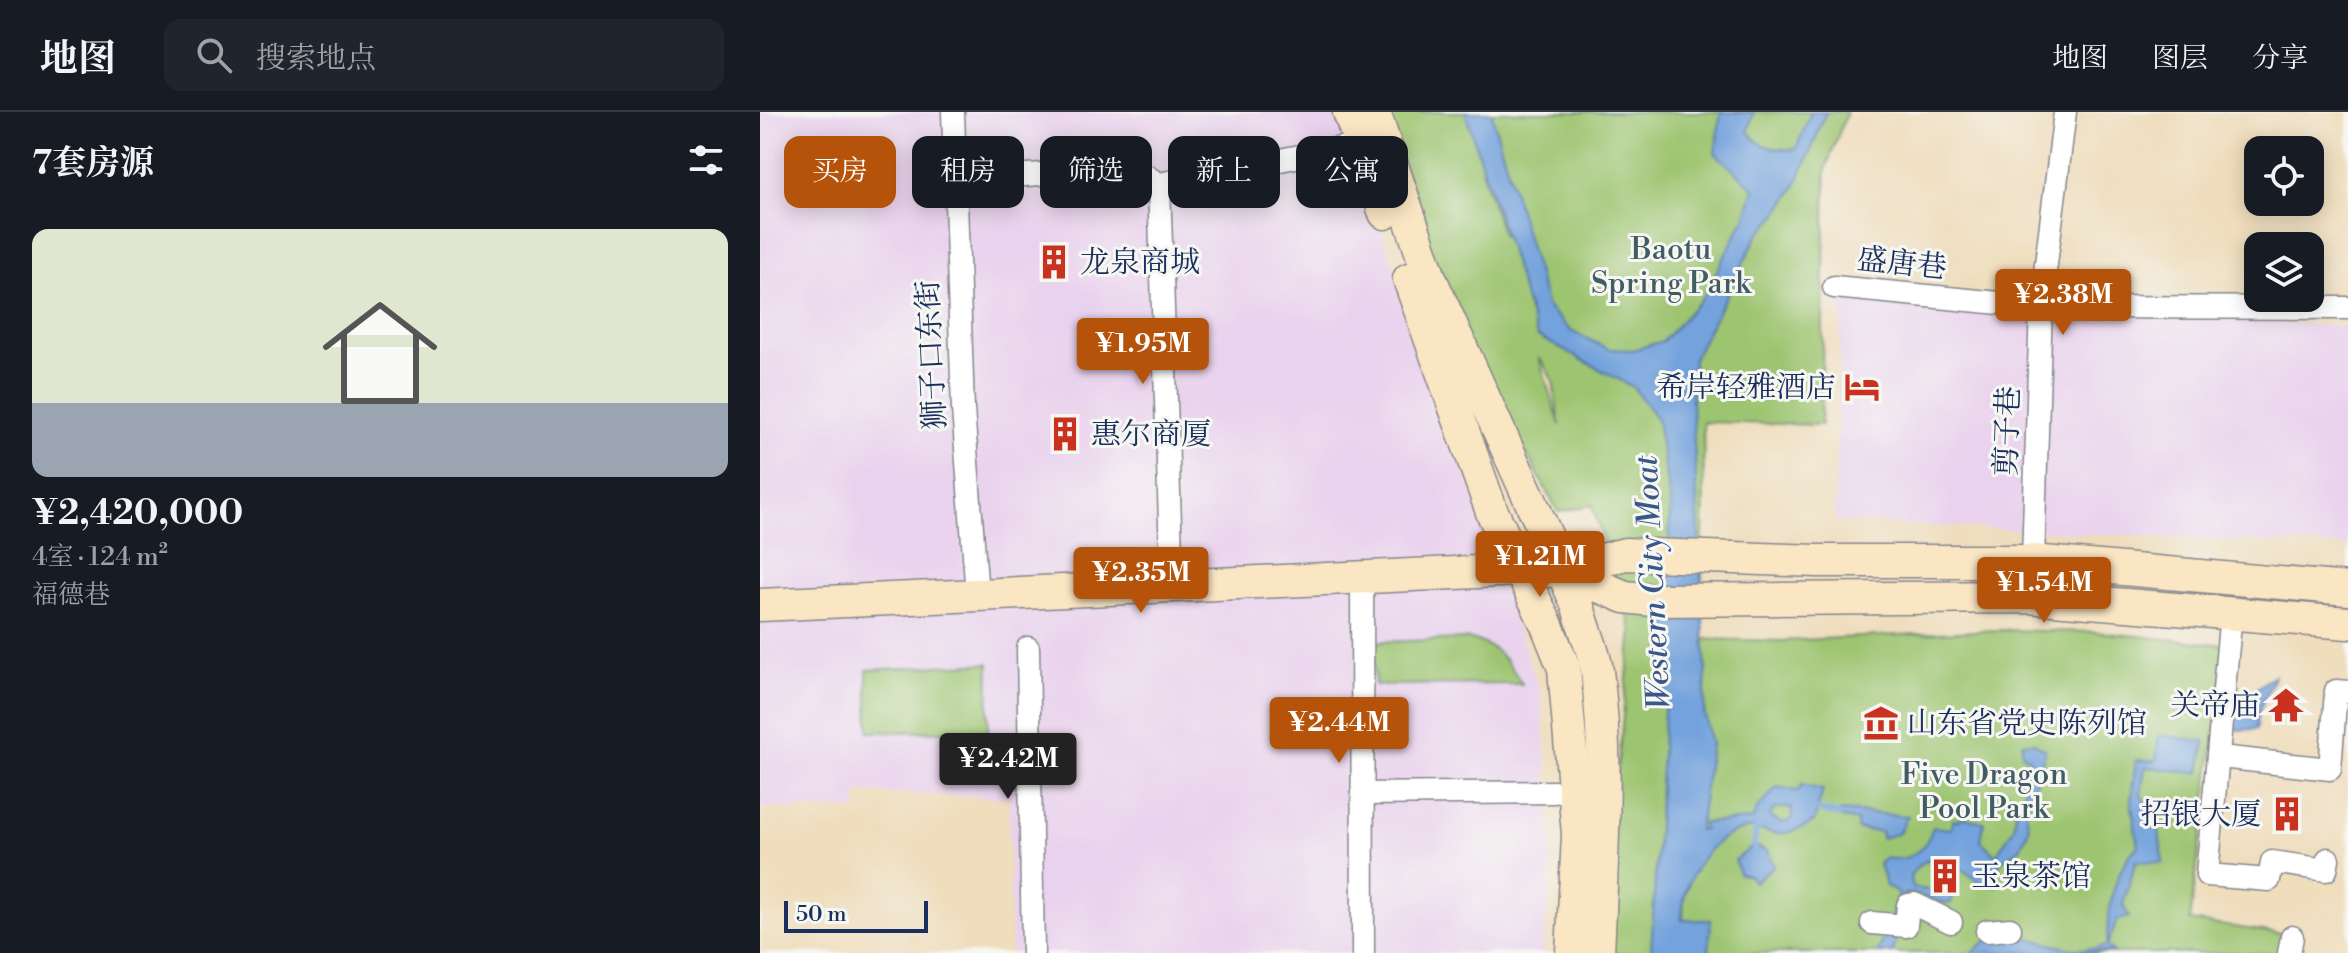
<!DOCTYPE html>
<html lang="zh">
<head>
<meta charset="utf-8">
<style>
  :root { --surface:#171b24; --page:#20242c; --text:#f1f3f6; --muted:#9ea1a6; --line:#363941; --accent:#b45309 }
  body { margin:0; font-family:"Libre Bodoni","Noto Serif SC",serif; background:var(--page); color:var(--text); height:100vh; display:flex; flex-direction:column; font-size:30px; white-space:nowrap }
  * { box-sizing:border-box; margin:0 }
  p { font-size:26px; color:var(--muted) }
  .icon { flex:none; width:44px; height:44px; fill:none; stroke:currentColor; stroke-width:2; stroke-linecap:round; stroke-linejoin:round }
  .map { position:relative; flex:1; overflow:hidden }
  .sheet { display:flex; flex-direction:column; background:var(--surface); width:760px }
  .sheet>* { flex:none }
  .banner { position:absolute; left:24px; top:24px; width:760px; height:72px; display:flex; gap:16px }
  .tools { position:absolute; left:1484px; top:24px; display:grid; gap:16px }
  .tools a { display:grid; place-items:center; width:80px; height:80px; border-radius:16px; background:var(--surface); box-shadow:0 4px 20px #0003; font-size:40px }
  .scale { position:absolute; left:24px; bottom:20px; width:144px; box-sizing:border-box; padding-left:8px; border:4px solid #1b2f5e; border-top:0; font-size:22px; line-height:28px; white-space:nowrap; color:#1b2f5e; -webkit-text-stroke:6px #f6f6f2; paint-order:stroke }
  .price { position:absolute; translate:-50% -68px; padding:0 18px; border-radius:8px; background:var(--accent); color:#fff; font-size:26px; line-height:52px; filter:drop-shadow(0 2px 4px #0008) }
  .price::after { content:''; position:absolute; left:50%; top:48px; width:24px; height:18px; margin-left:-12px; background:inherit; clip-path:polygon(0 0,100% 0,50% 100%) }
  .price.active { background:#222; color:#fff }
  ul { padding:0; list-style:none }
  li { display:grid; align-content:center; gap:16px; height:424px; padding:0 32px }
  li+li { border-top:2px solid var(--line) }
  li span { display:grid; place-items:center; height:248px; border-radius:16px; color:#555 }
  li>.icon { margin-inline-start:auto }
  span .icon { width:144px; height:144px; fill:#fffc; stroke-width:1 }
  li b { font-size:34px }
  h2 { display:flex; justify-content:space-between; align-items:center; height:96px; padding:0 32px; font-size:34px }
  .chip { padding:0 28px; border-radius:16px; background:var(--surface); box-shadow:0 4px 20px #0003; font-size:28px; line-height:72px }
  .chip.active { background:var(--accent); color:#fff }
  header { display:flex; align-items:center; gap:48px; box-sizing:border-box; height:112px; padding:0 40px; background:var(--surface); border-bottom:2px solid var(--line) }
  header strong { font-size:38px }
  nav { display:flex; gap:44px; margin-inline-start:auto; font-size:28px }
  .search { width:560px; height:72px; background:var(--page); display:flex; align-items:center; gap:20px; box-sizing:border-box; padding:0 28px; border-radius:16px; color:var(--muted); font-size:30px }
  main { display:flex; flex:1; min-height:0 }
  .map>svg:first-child { display:block }
  .built { fill:#e9d2ed }
  .green { fill:#9dc46f; stroke:#5c7a66; stroke-width:2; fill-rule:evenodd }
  .water { fill:#73a2dc; stroke:#47689d; stroke-width:2; fill-rule:evenodd }
  .lines { fill:none; stroke-linecap:round; stroke-linejoin:round }
  .stream { stroke:#73a2dc; stroke-width:6 }
  .street-casing { stroke:#85868d; stroke-width:25 }
  .secondary-casing { stroke:#85868d; stroke-width:35 }
  .street { stroke:#fff; stroke-width:22 }
  .secondary { stroke:#fbe6c4; stroke-width:32 }
  .labels { text-anchor:middle; stroke-width:6; stroke-linejoin:round; paint-order:stroke }
  .park-label { font-size:30px; fill:#425c63; stroke:#f6f6f2 }
  .poi-label { font-size:30px; fill:#1b2f5e; stroke:#f6f6f2; text-anchor:start }
  .street-label { font-size:30px; fill:#1b2f5e; stroke:#f6f6f2 }
  .water-label { font-size:32px; font-style:italic; fill:#3a578a; stroke:#f6f6f2 }
</style>
</head>
<body>
<header>
<strong>地图</strong>
<div class="search"><svg class="icon" aria-label="search" viewBox="0 0 24 24"><circle cx="10" cy="10" r="6"/><path d="M15 15l6 6"/></svg>搜索地点</div>
<nav><a>地图</a><a>图层</a><a>分享</a></nav>
</header>
<main>
<section class="sheet">
<h2>7套房源<svg class="icon" aria-label="filters" viewBox="0 0 24 24"><path d="M4 7h16M4 17h16"/><circle cx="9" cy="7" r="2"/><circle cx="15" cy="17" r="2"/></svg></h2>
<ul>
<li><span style="background:linear-gradient(#dfe7d0 70%,#9aa5b1 0)"><svg class="icon" aria-label="home" viewBox="0 0 24 24"><path d="M3 11l9-7 9 7M6 9v11h12V9"/></svg></span><div><b>¥2,420,000</b><p>4室 · 124 m²</p><p>福德巷</p></div></li>
</ul>
</section>
<div class="map">
<svg width="1588" height="841" viewBox="0 0 1588 841">
  <rect width="100%" height="100%" fill="#f6f6f2"/>
  <filter id="ink" filterUnits="userSpaceOnUse"><feTurbulence type="fractalNoise" baseFrequency=".0125" numOctaves="2"/><feDisplacementMap in="SourceGraphic" scale="16" xChannelSelector="R" yChannelSelector="G"/><feConvolveMatrix kernelMatrix="1 2 1 2 8 2 1 2 1" color-interpolation-filters="sRGB"/></filter>
  <filter id="wash" filterUnits="userSpaceOnUse"><feTurbulence type="fractalNoise" baseFrequency=".006" numOctaves="4" result="noise"/><feDisplacementMap in="SourceGraphic" scale="32" xChannelSelector="R" yChannelSelector="G"/><feGaussianBlur stdDeviation="1.8" result="paint"/><feColorMatrix in="noise" values="0 0 0 0 0 0 0 0 0 0 0 0 0 0 0 0 0 1.4 0 .05"/><feComposite in="paint" operator="in"/></filter>
  <g filter="url(#wash)">
    <rect width="100%" height="100%" fill="#efddbc"/>
    <g class="built">
      <path d="M0 0H581L782 586 792 739 783 841H251L249 686 98 680 97 698 0 696Z"/>
      <path d="M1082 183 1294 200 1588 214V434L1074 409Z"/>
    </g>
    <g class="green">
      <path d="M593 0H711L724 66 743 125 715 0H1087L1066 56 1061 313 943 310C947 487 932 665 912 841H838L872 518 832 393 798 400 601 32ZM780 246 793 269 800 314 779 246Z"/>
      <path d="M1237 518 1336 520 1466 533 1430 809 1525 822 1521 841H922L924 778 937 754 943 673 951 632 944 599 945 527 1021 529Z"/>
      <path d="M708 527C735 531 748 549 762 572L615 573 613 530Z"/>
      <path d="M229 551 228 619 109 620 107 558Z"/>
    </g>
    <g class="water">
      <path d="M705 0H731L787 195 811 219 848 237 872 238 903 229 943 185 986 104 994 76 955 41 961 0 994 1 988 19C999 36 1016 38 1036 37L1051 0H1066C1048 44 1036 90 999 121L933 247 932 290 946 561 944 599 951 632 939 718 944 717 943 711 992 708 997 697 1017 675 1038 679 1042 673 1063 678 1054 710C1040 717 1029 723 1012 721 1004 720 995 715 987 717 946 724 922 771 922 808H951L949 841H891L907 544 910 390 897 307 873 275 777 224ZM1016 696H1032L1031 708 1022 711 1009 704Z"/>
      <path d="M1514 563C1509 585 1498 588 1497 617L1479 618 1474 613 1477 604 1487 603 1496 577Z"/>
      <path d="M1399 623 1445 629 1440 661 1385 655 1381 683 1398 710 1403 751 1376 749 1363 793 1369 805 1357 808 1347 834 1353 839 1213 841C1238 809 1275 830 1308 836 1322 838 1334 837 1347 834 1347 801 1353 757 1378 734L1371 689 1376 648 1396 649Z"/>
      <path d="M1273 630 1286 638 1266 698 1269 717 1260 737 1240 750 1236 774 1221 771 1185 745C1168 747 1158 750 1150 765L1153 776 1189 781 1193 784 1191 791C1175 792 1159 779 1144 782L1135 834 1132 841H1118L1139 782 1126 774 1119 752 1125 746C1149 751 1166 738 1173 715L1191 717 1193 708 1199 709 1200 705 1224 710 1221 729 1236 743 1254 716 1256 694 1262 688 1270 648 1262 642V631Z"/>
      <path d="M1080 699 1148 704 1138 722 1121 726 1122 720 1097 717V709L1078 705Z"/>
      <path d="M994 734 1007 739 1014 754 994 770 990 764 979 762 975 748Z"/>
    </g>
    <g class="lines">
      <g class="stream">
        <path d="M1058 698 1079 703"/>
        <path d="M994 734 996 717"/>
      </g>
    </g>
  </g>
  <g filter="url(#ink)">
    <g class="lines">
      <g class="street-casing">
        <g id="street">
          <path d="M193 0 203 297 217 483"/>
          <path d="M193 67 375 57 399 72 601 32"/>
          <path d="M399 72 412 474"/>
          <path d="M1074 175 1281 195 1588 196"/>
          <path d="M1273 449 1281 192 1305 0"/>
          <path d="M602 465 603 841"/>
          <path d="M1471 501 1447 763 1509 768 1512 750 1566 758 1568 747"/>
          <path d="M268 536 273 841"/>
          <path d="M1460 645 1570 657 1576 579 1588 580"/>
          <path d="M602 682 794 680"/>
          <path d="M1112 811 1146 814 1148 793 1154 792 1191 810"/>
          <path d="M1227 819 1250 817"/>
          <path d="M1529 841 1532 825"/>
        </g>
      </g>
      <g class="secondary-casing">
        <g id="secondary">
          <path d="M589 0 625 101"/>
          <path d="M614 0 670 166 818 494C823 516 834 537 837 559 849 652 842 748 838 841"/>
          <path d="M649 167 732 400 786 511 804 556 818 723 812 841"/>
          <path d="M802 459 865 485 893 488 1268 485 1588 511"/>
          <path d="M0 493 760 458 802 459 865 442 1058 449H1273L1588 477"/>
        </g>
      </g>
      <use href="#street" class="street"/>
      <use href="#secondary" class="secondary"/>
    </g>
  </g>
  <defs>
    <g id="building-bare" transform="scale(2.76)"><path d="M-4-6H4V6H1V3H-1V6H-4ZM-2.5-4.3h1.7v1.8h-1.7ZM.8-4.3h1.7v1.8H.8ZM-2.5-1h1.7V.8h-1.7ZM.8-1h1.7V.8H.8Z" fill="#c8321e" stroke="#f6f6f2" stroke-width="2.5" paint-order="stroke"/></g>
    <g id="hotel-bare" transform="scale(2.76)"><path d="M-6-4.5h1.5V1H6V5H4.5V3h-9V5H-6ZM-4 0a1.8 1.8 0 1 1 3.6 0ZM.5 0V-2.5h3Q6-2.5 6 0Z" fill="#c8321e" stroke="#f6f6f2" stroke-width="2.5" paint-order="stroke"/></g>
    <g id="temple-bare" transform="scale(2.76)"><path d="M0-6L5-2H3V0L6.5 2.5H4V6H1.5V3h-3V6H-4V2.5H-6.5L-3 0V-2H-5Z" fill="#c8321e" stroke="#f6f6f2" stroke-width="2.5" paint-order="stroke"/></g>
    <g id="museum-bare" transform="scale(2.76)"><path d="M0-6L6-3V-2H-6V-3ZM-5-1h2V3h-2ZM-1-1h2V3h-2ZM3-1h2V3H3ZM-6 4H6V6H-6Z" fill="#c8321e" stroke="#f6f6f2" stroke-width="2.5" paint-order="stroke"/></g>
  </defs>
  <g fill-rule="evenodd">
    <use href="#building-bare" x="294" y="150"/>
    <use href="#hotel-bare" x="1102" y="275"/>
    <use href="#building-bare" x="305" y="322"/>
    <use href="#temple-bare" x="1526" y="593"/>
    <use href="#museum-bare" x="1121" y="611"/>
    <use href="#building-bare" x="1527" y="702"/>
    <use href="#building-bare" x="1185" y="764"/>
  </g>
  <g class="labels">
    <g class="park-label">
      <text x="911" y="147">Baotu<tspan x="911" dy="34">Spring Park</tspan></text>
      <text x="1224" y="672">Five Dragon<tspan x="1224" dy="34">Pool Park</tspan></text>
    </g>
    <g class="poi-label">
      <text x="320" y="160">龙泉商城</text>
      <text x="1076" y="285" text-anchor="end">希岸轻雅酒店</text>
      <text x="331" y="332">惠尔商厦</text>
      <text x="1500" y="603" text-anchor="end">关帝庙</text>
      <text x="1147" y="621">山东省党史陈列馆</text>
      <text x="1501" y="712" text-anchor="end">招银大厦</text>
      <text x="1211" y="774">玉泉茶馆</text>
    </g>
    <g class="street-label">
      <text transform="translate(1142 151) rotate(6)" y="10">盛唐巷</text>
      <text transform="translate(171 243) rotate(-93)" y="10">狮子口东街</text>
      <text transform="translate(1247 319) rotate(-88)" y="10">剪子巷</text>
    </g>
    <g class="water-label">
      <text transform="translate(892 471) rotate(-93)" y="11">Western City Moat</text>
    </g>
  </g>
</svg>
<div class="tools">
<a><svg class="icon" aria-label="locate" viewBox="0 0 24 24"><circle cx="12" cy="12" r="6"/><path d="M12 2v4M12 18v4M2 12h4M18 12h4"/></svg></a>
<a><svg class="icon" aria-label="layers" viewBox="0 0 24 24"><path d="M12 4l9 5-9 5-9-5zM3 14l9 5 9-5"/></svg></a>
</div>
<div class="scale">50 m</div>
<b class="price" style="left:1303px;top:225px">¥2.38M</b>
<b class="price" style="left:383px;top:274px">¥1.95M</b>
<b class="price" style="left:780px;top:487px">¥1.21M</b>
<b class="price" style="left:381px;top:503px">¥2.35M</b>
<b class="price" style="left:1284px;top:513px">¥1.54M</b>
<b class="price" style="left:579px;top:653px">¥2.44M</b>
<b class="price active" style="left:248px;top:689px">¥2.42M</b>
<div class="banner">
<a class="chip active">买房</a>
<a class="chip">租房</a>
<a class="chip">筛选</a>
<a class="chip">新上</a>
<a class="chip">公寓</a>
</div>
</div>
</main>
</body>
</html>
